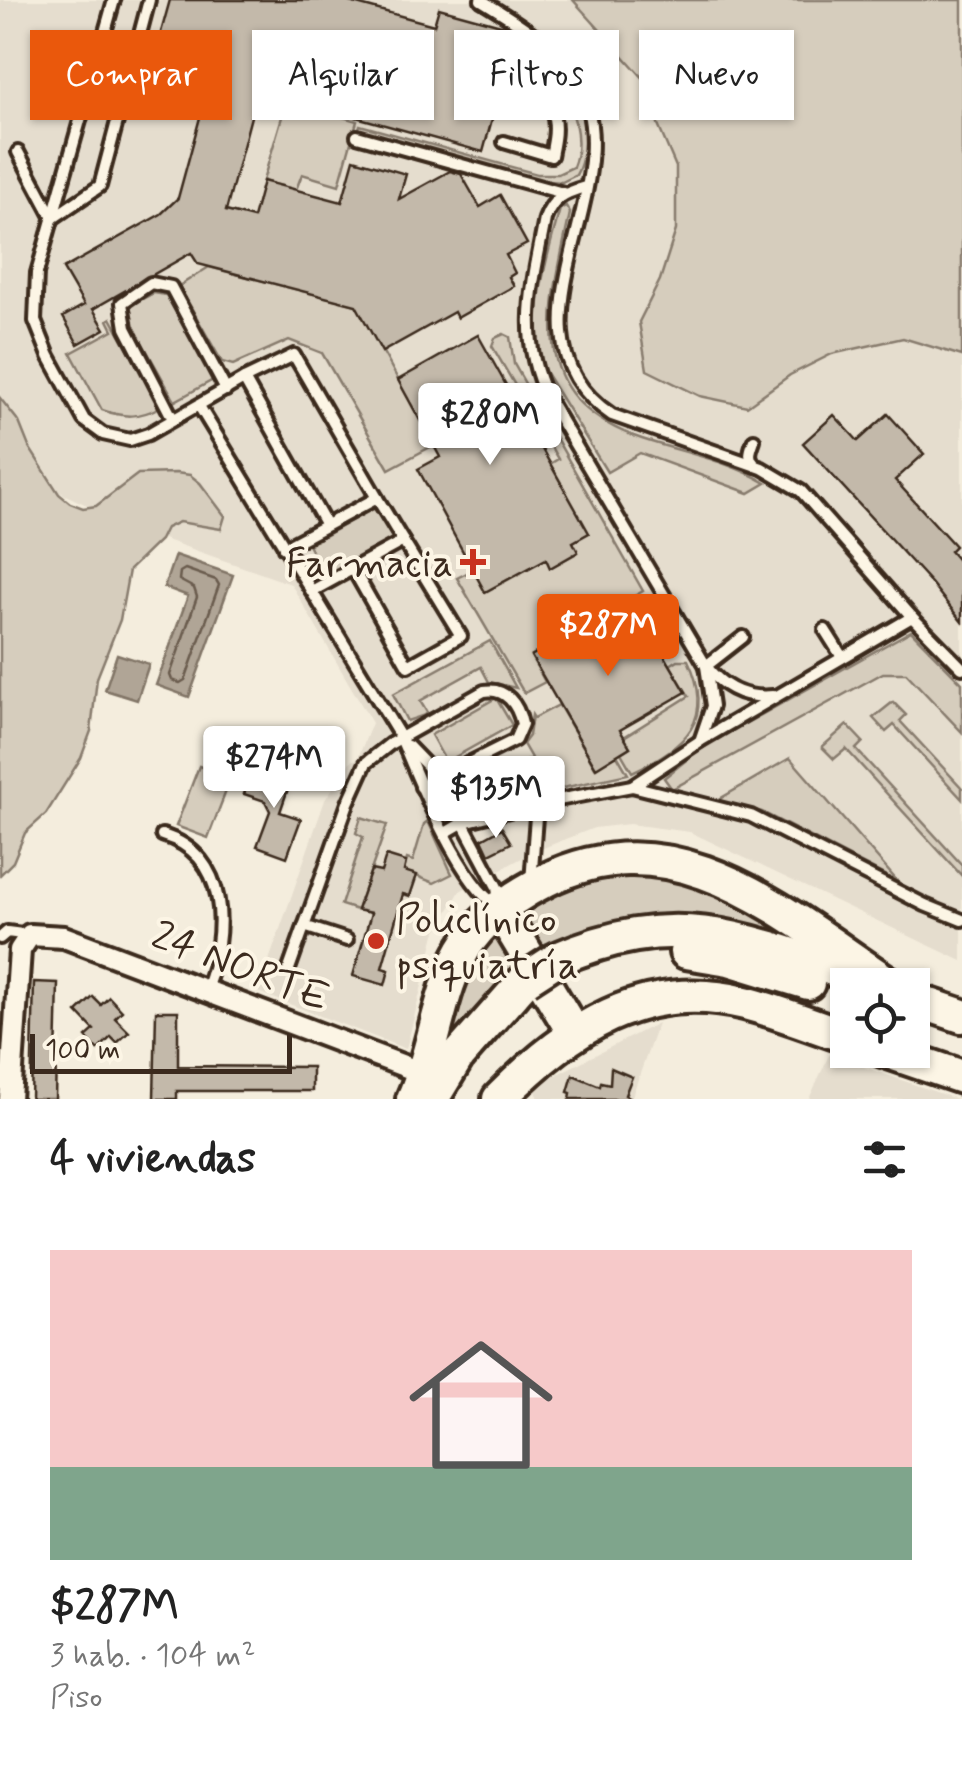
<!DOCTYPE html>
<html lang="es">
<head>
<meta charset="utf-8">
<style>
  :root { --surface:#fff; --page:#f6f6f6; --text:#222; --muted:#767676; --accent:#ea580c }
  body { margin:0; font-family:Mynerve,sans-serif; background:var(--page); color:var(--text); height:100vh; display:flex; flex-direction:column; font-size:38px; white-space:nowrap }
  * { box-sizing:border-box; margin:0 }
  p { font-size:32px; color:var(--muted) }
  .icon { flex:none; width:55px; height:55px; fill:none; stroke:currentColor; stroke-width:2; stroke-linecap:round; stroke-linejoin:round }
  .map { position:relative; height:1099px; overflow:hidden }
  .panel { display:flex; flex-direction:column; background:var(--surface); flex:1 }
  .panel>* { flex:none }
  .guide { position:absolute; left:30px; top:30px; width:902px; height:90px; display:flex; gap:20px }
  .fabs { position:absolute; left:830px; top:968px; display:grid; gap:20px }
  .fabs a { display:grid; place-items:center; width:100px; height:100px; border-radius:0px; background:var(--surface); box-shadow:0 2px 8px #0004; font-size:50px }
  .scale { position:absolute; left:30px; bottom:25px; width:262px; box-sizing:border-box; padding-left:10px; border:5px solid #3b2a1e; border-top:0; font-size:28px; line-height:35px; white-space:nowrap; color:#3b2a1e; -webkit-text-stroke:8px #fcf5e5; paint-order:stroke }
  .price { position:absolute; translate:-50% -85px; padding:0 22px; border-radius:10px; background:#fff; color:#222; font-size:32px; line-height:65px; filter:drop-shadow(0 2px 5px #0008) }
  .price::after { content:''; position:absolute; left:50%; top:60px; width:30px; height:22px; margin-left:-15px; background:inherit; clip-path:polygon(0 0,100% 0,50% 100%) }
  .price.selected { background:var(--accent); color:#fff }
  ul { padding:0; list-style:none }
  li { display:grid; align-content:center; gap:20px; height:530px; padding:0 50px }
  li span { display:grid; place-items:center; height:310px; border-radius:0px; color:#555 }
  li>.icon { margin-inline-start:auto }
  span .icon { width:180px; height:180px; fill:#fffc; stroke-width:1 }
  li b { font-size:42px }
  h2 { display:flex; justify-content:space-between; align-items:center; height:120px; padding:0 50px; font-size:42px }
  .tag { padding:0 35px; border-radius:0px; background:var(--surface); box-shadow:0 2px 8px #0004; font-size:35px; line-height:90px }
  .tag.selected { background:var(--accent); color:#fff }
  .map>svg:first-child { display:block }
  .built { fill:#e5ddce }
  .green { fill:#d6cdbd; stroke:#887c6e; stroke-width:2.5 }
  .water { fill:#b0a596; stroke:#817466; stroke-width:2.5 }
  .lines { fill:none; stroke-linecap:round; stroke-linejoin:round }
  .shore { stroke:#6a5b4e; stroke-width:2.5 }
  .building { fill:#c3b9aa; stroke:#3b2a1e; stroke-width:2.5 }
  .service-casing { stroke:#3b2a1e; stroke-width:18 }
  .minor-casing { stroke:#3b2a1e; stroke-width:28 }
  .primary-casing { stroke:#3b2a1e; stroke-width:40 }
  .service { stroke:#fcf5e5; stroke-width:10 }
  .minor { stroke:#fcf5e5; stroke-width:20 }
  .primary { stroke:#fcf5e5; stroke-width:32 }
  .primary-bridge-casing { stroke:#3b2a1e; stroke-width:40; stroke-linecap:butt }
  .primary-bridge { stroke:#fcf5e5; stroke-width:32 }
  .poi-dot { fill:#c8321e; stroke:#fcf5e5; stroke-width:4 }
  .labels { text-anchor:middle; stroke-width:8; stroke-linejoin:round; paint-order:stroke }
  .poi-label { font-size:40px; fill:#3b2a1e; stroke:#fcf5e5; text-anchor:end }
  .street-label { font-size:40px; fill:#3b2a1e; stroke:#fcf5e5 }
</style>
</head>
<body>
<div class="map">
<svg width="962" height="1099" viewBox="0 0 962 1099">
  <rect width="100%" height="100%" fill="#f4eddd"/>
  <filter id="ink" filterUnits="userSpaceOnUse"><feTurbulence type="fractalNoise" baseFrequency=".01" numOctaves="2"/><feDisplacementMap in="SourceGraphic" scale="20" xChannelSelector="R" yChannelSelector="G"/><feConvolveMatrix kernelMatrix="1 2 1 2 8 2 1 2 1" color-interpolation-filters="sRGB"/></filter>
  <g filter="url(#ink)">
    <g class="built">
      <path d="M0 0H573L655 91 658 125 676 167V230L660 280 639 322 747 406 790 375 832 354 903 338 962 356V961L690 832 629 824 594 828 533 852 460 891 435 934 406 1049 258 992 325 800 350 762 358 758 372 723 291 584 149 534 44 485 0 400Z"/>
      <path d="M658 1023 631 1099H539L534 1086Z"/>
      <path d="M829 1055 956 1099H809Z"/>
    </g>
    <g class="green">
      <path d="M573 0H962V356L903 338 832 354 790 375 747 406 700 396 647 370 639 322 660 280 676 230V167L658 125 655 91Z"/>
      <path d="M554 70C585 84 592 148 576 175L562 182 536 180 358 131 360 125 537 174H558L573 167C584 141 573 103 557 80L547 83 540 79Z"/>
      <path d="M260 93 357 121 339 185 302 174 296 190 263 181 284 110 258 102Z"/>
      <path d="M566 206 570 213C550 310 522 398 642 439 684 453 728 460 766 483L749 493 640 453 607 472 541 365C530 312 546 260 560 209Z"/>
      <path d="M209 267 357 305 434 445 389 469 322 353 289 340 233 365 222 362 179 286Z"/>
      <path d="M154 293 166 295 213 380 175 401 129 319 131 305Z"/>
      <path d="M111 318 160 407C139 418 125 418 102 410L71 353 113 330 108 320Z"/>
      <path d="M504 334 510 337 514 364 643 591 531 656 545 682 524 693 457 578 473 570 546 559 551 567 577 553 573 542 588 533 550 464 558 459 492 346 495 338Z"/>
      <path d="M0 398 19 422 29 447 59 494 70 503 83 508 96 506 138 474 176 473 190 475 200 483 225 516 221 529 179 522 166 528 160 540 129 570 120 620 97 678 91 731 81 758 46 814 25 833 13 862 0 875Z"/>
      <path d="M376 507 396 541 327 579 308 545Z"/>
      <path d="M911 631 962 683V732L906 673H883L672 789 664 778 700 749Z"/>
      <path d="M490 641 516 688 489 682 481 667 420 701 428 714 407 721 393 694Z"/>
      <path d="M678 660H688C716 720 686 747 632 772L621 753 630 747 624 737 689 696 670 665Z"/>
      <path d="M496 698 512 725 446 762 431 735Z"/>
      <path d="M893 702 906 715 900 721 962 788V799L894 725 886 732 873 718Z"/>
      <path d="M559 705 595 767 617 755 628 774 479 806 464 804 457 799 456 788 464 782 472 793 531 758 523 744 529 736 532 715 534 718Z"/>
      <path d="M847 725 863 742 856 749 962 865V876L846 749 834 759 822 747Z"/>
      <path d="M790 758 899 883H900L762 812 716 801Z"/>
      <path d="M199 766 231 778 208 838 176 826Z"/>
      <path d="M361 817 387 825 357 910 341 905 363 837 356 833Z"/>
      <path d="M428 821 452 874 434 883 404 871 407 859 413 861 424 824Z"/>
      <path d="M676 872 804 935 800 944 769 934 543 954 527 925 532 904 589 876Z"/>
      <path d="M495 930 520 970 431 1073 451 998Z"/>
    </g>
    <g class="water">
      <path d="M175 555 233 575 189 697 156 685 188 596 164 587Z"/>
      <path d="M117 654 149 664 137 700 105 690Z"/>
    </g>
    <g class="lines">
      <path class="shore" d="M185 569 216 580 219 585 185 680 180 683 172 680 170 675 197 597 194 588 179 580 180 572Z"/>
    </g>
    <g class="building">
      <path d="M170 0H342L434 25 439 8 508 27 516 32 483 152 258 90 226 211 253 218 263 181 342 202 354 159 406 174 399 199 450 171 461 174 480 207 500 195 527 244 506 255 515 273 509 277 514 286 457 318 454 312 382 352 356 305 198 264 191 253 93 309 105 329 78 344 63 317 84 305 63 269 161 214 178 198 211 77 153 61Z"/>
      <path d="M478 335 589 533 573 542 578 552 550 568 546 559 485 592 418 469 440 457 398 380Z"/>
      <path d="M888 414 924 454 895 480 955 546 950 551 962 565V622L931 583 803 443 834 415 858 441Z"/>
      <path d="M631 598 686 692 620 730 630 747 596 768 531 656Z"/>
      <path d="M254 767 291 780 280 812 301 819 287 857 257 846 270 811 265 801 244 794Z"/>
      <path d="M502 828 511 843 489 854 482 839Z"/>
      <path d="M386 856 406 862 404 871 417 875 410 896 403 894 382 968 389 970 385 985 353 976 371 913 357 910 371 870 381 872Z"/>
      <path d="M34 982 58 983 55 1099H31Z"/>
      <path d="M93 997 101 1005 109 997 122 1011 115 1018 129 1032 117 1043 111 1037 98 1050 86 1037 94 1030 77 1012Z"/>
      <path d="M156 1011H178V1066L312 1067V1091H177V1099H154Z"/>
      <path d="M611 1068 632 1077 625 1095 632 1099H570L571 1093 568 1092 573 1075 600 1086 601 1082 610 1084Z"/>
    </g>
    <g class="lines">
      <g class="service-casing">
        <g id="service">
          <path d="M114 0 37 273 35 321 49 356 84 420 103 434 130 440 148 434 244 379 294 355 377 498"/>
          <path d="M481 0C515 21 553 43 575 78 640 182 488 332 612 415L762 468 801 491 912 617 962 668"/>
          <path d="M357 136 563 193"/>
          <path d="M504 142 551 156C554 141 557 128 553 114 546 88 515 69 552 50"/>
          <path d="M18 152 53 218 100 186 149 0"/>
          <path d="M585 187C564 193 553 198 545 219 533 284 517 335 547 397L706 666 712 706 700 741"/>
          <path d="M244 379 326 525"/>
          <path d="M199 406 401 738C419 781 459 882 497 906"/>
          <path d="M173 419 126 328 122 303 151 283 171 287 226 390"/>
          <path d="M754 440C750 451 747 457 756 466"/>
          <path d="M284 548 377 498 403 541 312 591"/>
          <path d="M353 569 408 666 461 636 403 541"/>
          <path d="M825 630 842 657"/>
          <path d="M743 637 706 666C723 688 744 699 773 696"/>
          <path d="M408 746 439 778 497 887 499 902"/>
          <path d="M632 786 751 816 925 905 962 920"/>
          <path d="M445 833 464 822 537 804 632 786 700 741 912 617"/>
          <path d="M162 835C230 855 228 934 206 989"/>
          <path d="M531 882 537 804"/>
          <path d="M304 926 347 940"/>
          <path d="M0 938 7 932 30 935"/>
          <path d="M289 969 348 803 366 763 390 744 484 691C506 687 518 705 522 724L515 740 421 787"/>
        </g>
      </g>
      <g class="minor-casing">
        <path id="minor" d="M10 1099 20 950 30 935 64 937 425 1074"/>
      </g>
      <g class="primary-casing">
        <g id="primary">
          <path d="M499 908 574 1033"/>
          <path d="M686 952 729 959 808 983"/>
          <path d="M557 959C675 908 744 937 857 978"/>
          <path d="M912 999 962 1016"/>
          <path d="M883 1050 962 1077"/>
          <path d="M413 1099C436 1049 438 986 469 941 489 913 516 895 546 880 678 815 786 916 891 985"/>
          <path d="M432 1099 458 1056 526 979"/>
          <path d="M499 1099C567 1029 643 978 745 1003 780 1012 814 1026 848 1037"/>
        </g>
      </g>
      <use href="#service" class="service"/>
      <use href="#minor" class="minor"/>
      <use href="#primary" class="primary"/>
      <g class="primary-bridge-casing">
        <path id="primary-bridge" d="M526 979 557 959"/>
      </g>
      <use href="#primary-bridge" class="primary-bridge"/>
    </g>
  </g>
  <g class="poi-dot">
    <path d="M468 547h10v10h10v10h-10v10h-10v-10h-10v-10h10z"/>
    <circle cx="376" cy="941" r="10"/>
  </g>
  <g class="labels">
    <g class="poi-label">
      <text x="453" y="576">Farmacia</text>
      <text x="396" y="932" text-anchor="start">Policlínico<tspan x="396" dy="46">psiquiatría</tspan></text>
    </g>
    <g class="street-label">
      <text transform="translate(241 965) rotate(21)" y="14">24 NORTE</text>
    </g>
  </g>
</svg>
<div class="fabs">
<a><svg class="icon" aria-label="locate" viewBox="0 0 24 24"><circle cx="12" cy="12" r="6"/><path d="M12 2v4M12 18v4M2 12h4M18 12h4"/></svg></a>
</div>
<div class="scale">100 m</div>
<b class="price" style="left:490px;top:468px">$280M</b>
<b class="price selected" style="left:608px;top:679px">$287M</b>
<b class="price" style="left:274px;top:811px">$274M</b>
<b class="price" style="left:496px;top:841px">$135M</b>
<div class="guide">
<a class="tag selected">Comprar</a>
<a class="tag">Alquilar</a>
<a class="tag">Filtros</a>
<a class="tag">Nuevo</a>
</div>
</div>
<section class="panel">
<h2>4 viviendas<svg class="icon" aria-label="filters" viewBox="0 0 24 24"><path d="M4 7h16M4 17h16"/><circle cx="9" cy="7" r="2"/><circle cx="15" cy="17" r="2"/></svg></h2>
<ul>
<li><span style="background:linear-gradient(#f6c9c9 70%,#7fa58c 0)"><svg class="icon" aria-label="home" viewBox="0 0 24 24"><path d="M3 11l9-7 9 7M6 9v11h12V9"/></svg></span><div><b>$287M</b><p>3 hab. · 104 m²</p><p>Piso</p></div></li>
</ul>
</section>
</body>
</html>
